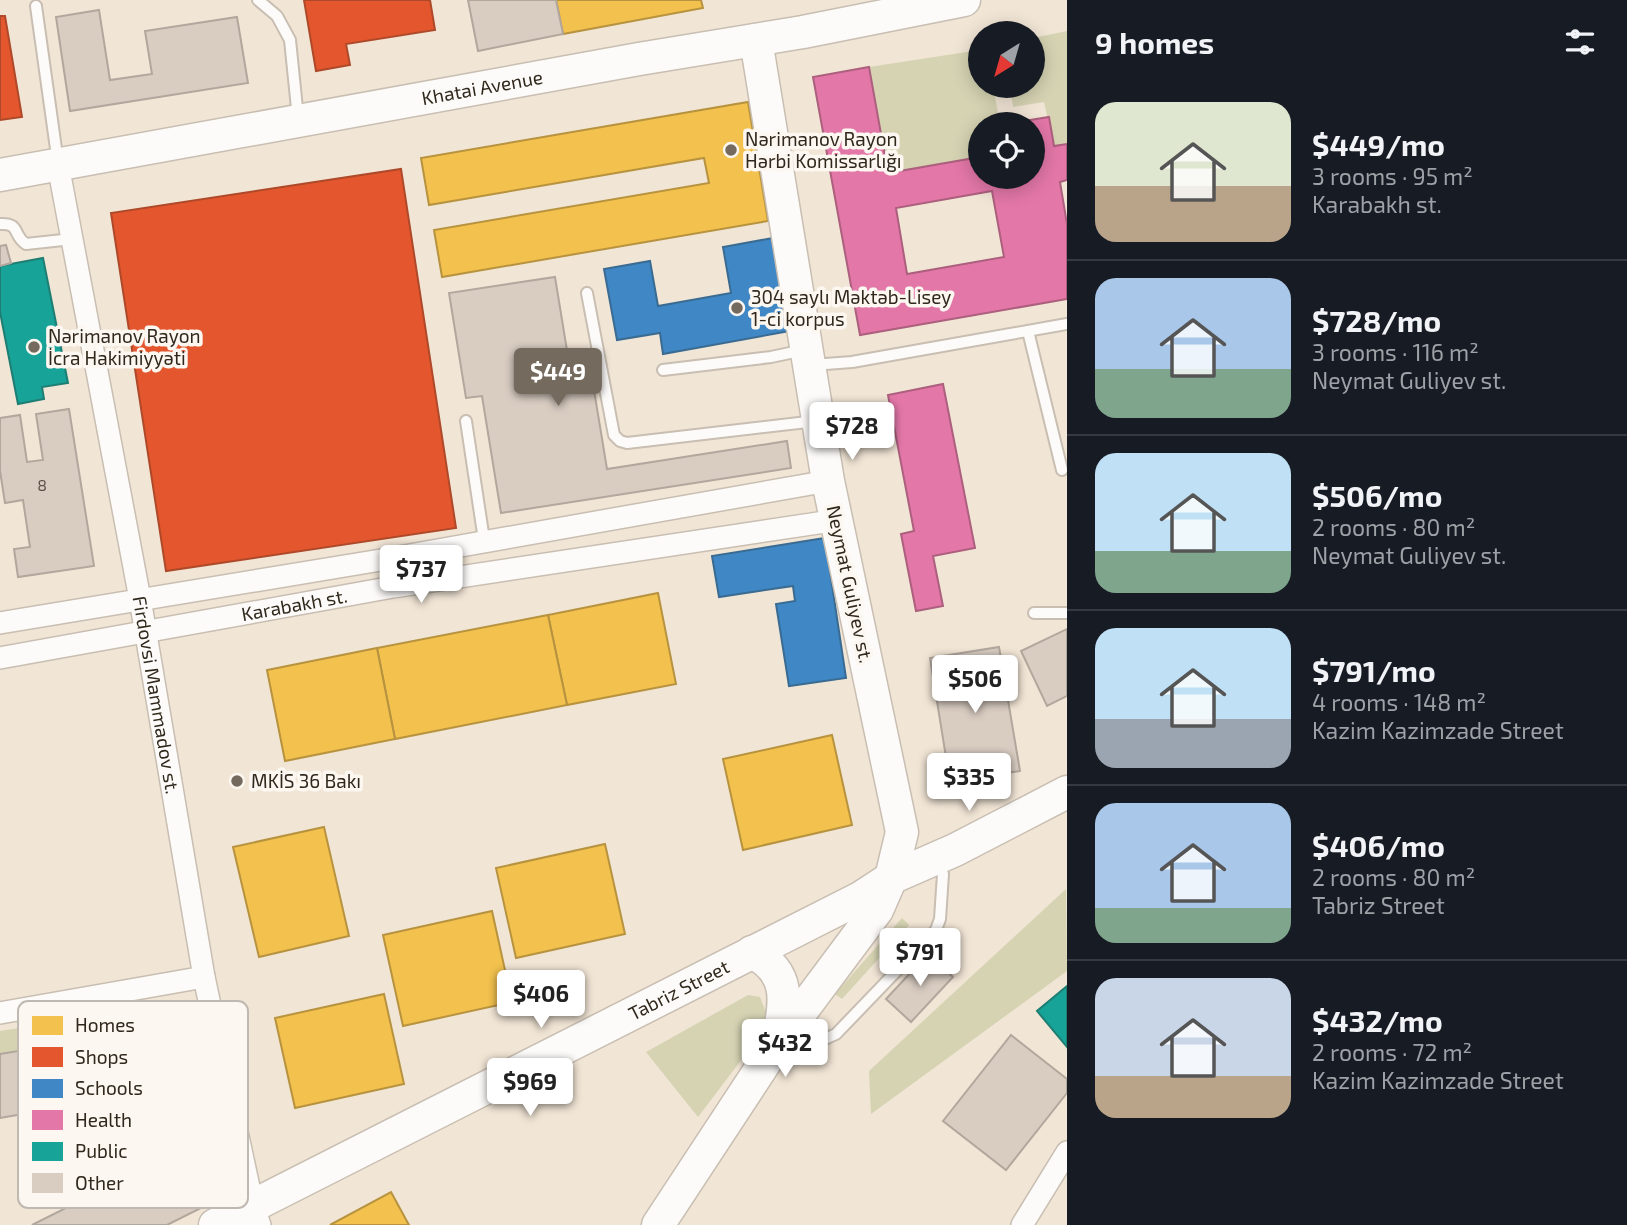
<!DOCTYPE html>
<html lang="en">
<head>
<meta charset="utf-8">
<style>
  :root { --surface:#171b24; --page:#20242c; --text:#f1f3f6; --muted:#9ea1a6; --line:#363941; --accent:#746a5d }
  body { margin:0; font-family:"Exo 2",sans-serif; background:var(--page); color:var(--text); height:100vh; display:flex; flex-direction:column; font-size:26px; white-space:nowrap }
  * { box-sizing:border-box; margin:0 }
  p { font-size:23px; color:var(--muted) }
  .icon { flex:none; width:38px; height:38px; fill:none; stroke:currentColor; stroke-width:2; stroke-linecap:round; stroke-linejoin:round }
  .map { position:relative; flex:1; overflow:hidden }
  .drawer { display:flex; flex-direction:column; background:var(--surface); width:560px }
  .drawer>* { flex:none }
  .needle { width:46px; rotate:217deg }
  .controls { position:absolute; left:968px; top:21px; display:grid; gap:14px }
  .controls a { display:grid; place-items:center; width:77px; height:77px; border-radius:50%; background:var(--surface); box-shadow:0 4px 18px #0003; font-size:35px }
  .price { position:absolute; translate:-50% -60px; padding:0 16px; border-radius:7px; background:#fff; color:#222; font-size:23px; line-height:46px; filter:drop-shadow(0 2px 4px #0008) }
  .price::after { content:''; position:absolute; left:50%; top:42px; width:21px; height:16px; margin-left:-10px; background:inherit; clip-path:polygon(0 0,100% 0,50% 100%) }
  .price.current { background:var(--accent); color:#fff }
  ul { padding:0; list-style:none }
  li { display:flex; align-items:center; gap:21px; height:175px; padding:0 28px }
  li+li { border-top:2px solid var(--line) }
  li span { display:grid; place-items:center; flex:none; width:196px; height:140px; border-radius:21px; color:#555 }
  li>.icon { margin-inline-start:auto }
  span .icon { width:84px; height:84px; fill:#fffc; stroke-width:1 }
  li b { font-size:30px }
  h2 { display:flex; justify-content:space-between; align-items:center; height:84px; padding:0 28px; font-size:30px }
  main { display:flex; flex:1; min-height:0 }
  .map>svg:first-child { display:block }
  .green { fill:#d5d3b2 }
  .homes { fill:#f2c14e; stroke:#b8933f; stroke-width:2 }
  .shops { fill:#e4572e; stroke:#ae4929; stroke-width:2 }
  .schools { fill:#3f88c5; stroke:#3a6b92; stroke-width:2 }
  .health { fill:#e377a8; stroke:#ad5f7e; stroke-width:2; fill-rule:evenodd }
  .public { fill:#17a398; stroke:#1e7e73; stroke-width:2 }
  .building { fill:#d9cdc2; stroke:#b2a79d; stroke-width:2 }
  .lines { fill:none; stroke-linecap:round; stroke-linejoin:round }
  .lane-casing { stroke:#c8beb2; stroke-width:14 }
  .street-casing { stroke:#c8beb2; stroke-width:24 }
  .secondary-casing { stroke:#c8beb2; stroke-width:35 }
  .lane { stroke:#fdfbf9; stroke-width:10 }
  .street { stroke:#fdfbf9; stroke-width:21 }
  .secondary { stroke:#fdfbf9; stroke-width:32 }
  .poi-dot { fill:#746a5d; stroke:#fcf7f1; stroke-width:2.5 }
  .labels { text-anchor:middle; stroke-width:7; stroke-linejoin:round; paint-order:stroke }
  .number-label { font-size:16px; fill:#5a5146 }
  .street-label { font-size:19px; fill:#30281c; stroke:#fcf7f1 }
  .poi-label { font-size:19px; fill:#30281c; stroke:#fcf7f1; text-anchor:start }
  .key { fill:#fcf7f1; stroke:#bfb9b1; stroke-width:2 }
  .key-label { font-size:19px; fill:#30281c }
</style>
</head>
<body>
<main>
<div class="map">
<svg width="1067" height="1225" viewBox="0 0 1067 1225">
  <rect width="100%" height="100%" fill="#f1e5d5"/>
  <g class="green">
    <path d="M1067 31V144L1054 146 1044 102 1013 107 1010 86H1032L1033 38Z"/>
    <path d="M980 50V86H993L1000 124H980V157L888 173 869 67Z"/>
    <path d="M1066 889 1067 971 871 1114 869 1071Z"/>
    <path d="M902 918 909 925 842 999 835 994Z"/>
    <path d="M748 995 760 997 767 1015V1026L698 1117 646 1052Z"/>
    <path d="M173 1004 177 1025 0 1054V1031Z"/>
  </g>
  <g class="homes">
    <path d="M556 0H701L703 8 563 34Z"/>
    <path d="M748 102 768 221 442 277 434 230 709 183 704 158 429 205 421 158Z"/>
    <path d="M658 593 676 684 567 705 548 615Z"/>
    <path d="M548 615 567 705 395 739 377 648Z"/>
    <path d="M377 648 395 739 285 761 267 670Z"/>
    <path d="M832 735 852 825 743 850 723 759Z"/>
    <path d="M324 827 349 936 259 957 233 847Z"/>
    <path d="M605 844 625 934 516 958 496 868Z"/>
    <path d="M492 911 512 1002 403 1026 383 935Z"/>
    <path d="M384 994 404 1084 295 1108 275 1018Z"/>
    <path d="M391 1192 409 1225H330Z"/>
  </g>
  <g class="shops">
    <path d="M304 0H430L435 30 346 44 350 65 316 71Z"/>
    <path d="M0 16H5L22 117 0 120Z"/>
    <path d="M401 169 456 528 166 571 111 213Z"/>
  </g>
  <g class="schools">
    <path d="M773 238 790 331 663 354 660 333 617 340 604 269 650 261 658 306 731 293 723 247Z"/>
    <path d="M825 538 846 678 789 686 776 604 795 601 793 586 719 597 712 556Z"/>
  </g>
  <g class="health">
    <path d="M869 67 888 173 980 157V177H1032V124H1005L1049 117 1054 146 1067 144V180L1060 182 1067 224V299L860 335 813 77ZM992 191 1004 257 907 274 896 208Z"/>
    <path d="M943 384 975 548 933 556 943 606 916 611 901 534 914 531 888 395Z"/>
  </g>
  <g class="public">
    <path d="M43 258 68 383 42 387 44 399 18 404 0 312V266Z"/>
    <path d="M1067 986V1047L1037 1011Z"/>
  </g>
  <g class="building">
    <path d="M468 0H556L563 34 478 51Z"/>
    <path d="M99 10 110 80 152 74 145 31 237 17 248 83 70 111 56 17Z"/>
    <path d="M6 245 11 263 0 266V246Z"/>
    <path d="M555 277 572 381 592 378 607 469 787 441 791 468 501 513 482 396 466 398 449 293Z"/>
    <path d="M69 409 94 566 18 577 14 549 30 547 23 500 5 503 0 471V418L20 415 27 462 43 460 36 414Z"/>
    <path d="M1067 629V696L1047 706 1021 651Z"/>
    <path d="M999 647 1020 771 950 782 930 658Z"/>
    <path d="M928 954 953 977 911 1022 886 999Z"/>
    <path d="M177 1025 215 1201 167 1225H32L150 1166 133 1095 0 1118V1054Z"/>
    <path d="M1011 1035 1067 1079V1093L1006 1170 943 1121Z"/>
  </g>
  <g class="lines">
    <g class="lane-casing">
      <g id="lane">
        <path d="M258 0 277 16 290 40 298 118"/>
        <path d="M36 6 58 163"/>
        <path d="M0 224C21 223 12 235 26 244L72 239"/>
        <path d="M587 293 614 435 620 441 627 443 816 421"/>
        <path d="M1028 331 1062 470"/>
        <path d="M812 365 852 362 1067 324"/>
        <path d="M663 370 771 357 804 350"/>
        <path d="M466 421 484 540"/>
        <path d="M1034 613H1067"/>
        <path d="M786 1043 825 1039 836 1034 936 930 940 919 943 874"/>
      </g>
    </g>
    <g class="street-casing">
      <g id="street">
        <path id="s1" d="M58 165 140 599 204 977 253 1206 260 1225"/>
        <path d="M0 623 387 559 828 481"/>
        <path id="s2" d="M0 658 393 587 838 520"/>
        <path d="M0 1013 204 977"/>
        <path d="M1022 1225 1067 1152"/>
      </g>
    </g>
    <g class="secondary-casing">
      <g id="secondary">
        <path id="s3" d="M0 175 639 59 803 32 964 0"/>
        <path d="M752 952C791 972 786 1001 778 1039"/>
        <path id="s4" d="M215 1225 862 897 891 878 955 850 1067 792"/>
        <path d="M658 1225 777 1044 877 910 891 878 902 832 828 481 756 40"/>
      </g>
    </g>
    <use href="#lane" class="lane"/>
    <use href="#street" class="street"/>
    <use href="#secondary" class="secondary"/>
  </g>
  <g class="poi-dot">
    <circle cx="731" cy="150" r="7"/>
    <circle cx="737" cy="308" r="7"/>
    <circle cx="34" cy="347" r="7"/>
    <circle cx="237" cy="781" r="7"/>
  </g>
  <g class="labels">
    <g class="number-label">
      <text x="42" y="491">8</text>
    </g>
    <g class="street-label">
      <text dy="7" stroke="none"><textPath href="#s3" startOffset="490">Khatai Avenue</textPath></text>
      <text transform="translate(850 584) rotate(78)" y="7">Neymat Guliyev st.</text>
      <text dy="7" stroke="none"><textPath href="#s2" startOffset="299">Karabakh st.</textPath></text>
      <text dy="7" stroke="none"><textPath href="#s1" startOffset="539">Firdovsi Mammadov st.</textPath></text>
      <text dy="7" stroke="none"><textPath href="#s4" startOffset="520">Tabriz Street</textPath></text>
    </g>
    <g class="poi-label">
      <text x="745" y="146">Nərimanov Rayon<tspan x="745" dy="22">Hərbi Komissarlığı</tspan></text>
      <text x="751" y="304">304 saylı Məktəb-Lisey<tspan x="751" dy="22">1-ci korpus</tspan></text>
      <text x="48" y="343">Nərimanov Rayon<tspan x="48" dy="22">İcra Hakimiyyəti</tspan></text>
      <text x="251" y="788">MKİS 36 Bakı</text>
    </g>
  </g>
  <rect x="18" y="1001" width="230" height="207" rx="10" class="key"/>
  <rect x="32" y="1016" width="31" height="19" fill="#f2c14e"/>
  <rect x="32" y="1047" width="31" height="20" fill="#e4572e"/>
  <rect x="32" y="1079" width="31" height="19" fill="#3f88c5"/>
  <rect x="32" y="1110" width="31" height="20" fill="#e377a8"/>
  <rect x="32" y="1142" width="31" height="19" fill="#17a398"/>
  <rect x="32" y="1173" width="31" height="20" fill="#d9cdc2"/>
  <g class="key-label">
    <text x="75" y="1032">Homes</text>
    <text x="75" y="1064">Shops</text>
    <text x="75" y="1095">Schools</text>
    <text x="75" y="1127">Health</text>
    <text x="75" y="1158">Public</text>
    <text x="75" y="1190">Other</text>
  </g>
</svg>
<div class="controls">
<a><svg class="needle" viewBox="-14 -14 28 28"><path d="M0-13l5 13h-10z" fill="#e53935"/><path d="M0 13l5-13h-10z" fill="#9ea1a6"/></svg></a>
<a><svg class="icon" aria-label="locate" viewBox="0 0 24 24"><circle cx="12" cy="12" r="6"/><path d="M12 2v4M12 18v4M2 12h4M18 12h4"/></svg></a>
</div>
<b class="price current" style="left:558px;top:408px">$449</b>
<b class="price" style="left:852px;top:462px">$728</b>
<b class="price" style="left:421px;top:605px">$737</b>
<b class="price" style="left:975px;top:715px">$506</b>
<b class="price" style="left:969px;top:813px">$335</b>
<b class="price" style="left:920px;top:988px">$791</b>
<b class="price" style="left:541px;top:1030px">$406</b>
<b class="price" style="left:785px;top:1079px">$432</b>
<b class="price" style="left:530px;top:1118px">$969</b>
</div>
<section class="drawer">
<h2>9 homes<svg class="icon" aria-label="filters" viewBox="0 0 24 24"><path d="M4 7h16M4 17h16"/><circle cx="9" cy="7" r="2"/><circle cx="15" cy="17" r="2"/></svg></h2>
<ul>
<li><span style="background:linear-gradient(#dfe7d0 60%,#b9a48a 0)"><svg class="icon" aria-label="home" viewBox="0 0 24 24"><path d="M3 11l9-7 9 7M6 9v11h12V9"/></svg></span><div><b>$449/mo</b><p>3 rooms · 95 m²</p><p>Karabakh st.</p></div></li>
<li><span style="background:linear-gradient(#a9c7e8 65%,#7fa58c 0)"><svg class="icon" aria-label="home" viewBox="0 0 24 24"><path d="M3 11l9-7 9 7M6 9v11h12V9"/></svg></span><div><b>$728/mo</b><p>3 rooms · 116 m²</p><p>Neymat Guliyev st.</p></div></li>
<li><span style="background:linear-gradient(#bfe0f5 70%,#7fa58c 0)"><svg class="icon" aria-label="home" viewBox="0 0 24 24"><path d="M3 11l9-7 9 7M6 9v11h12V9"/></svg></span><div><b>$506/mo</b><p>2 rooms · 80 m²</p><p>Neymat Guliyev st.</p></div></li>
<li><span style="background:linear-gradient(#bfe0f5 65%,#9aa5b1 0)"><svg class="icon" aria-label="home" viewBox="0 0 24 24"><path d="M3 11l9-7 9 7M6 9v11h12V9"/></svg></span><div><b>$791/mo</b><p>4 rooms · 148 m²</p><p>Kazim Kazimzade Street</p></div></li>
<li><span style="background:linear-gradient(#a9c7e8 75%,#7fa58c 0)"><svg class="icon" aria-label="home" viewBox="0 0 24 24"><path d="M3 11l9-7 9 7M6 9v11h12V9"/></svg></span><div><b>$406/mo</b><p>2 rooms · 80 m²</p><p>Tabriz Street</p></div></li>
<li><span style="background:linear-gradient(#c9d6e8 70%,#b9a48a 0)"><svg class="icon" aria-label="home" viewBox="0 0 24 24"><path d="M3 11l9-7 9 7M6 9v11h12V9"/></svg></span><div><b>$432/mo</b><p>2 rooms · 72 m²</p><p>Kazim Kazimzade Street</p></div></li>
</ul>
</section>
</main>
</body>
</html>
